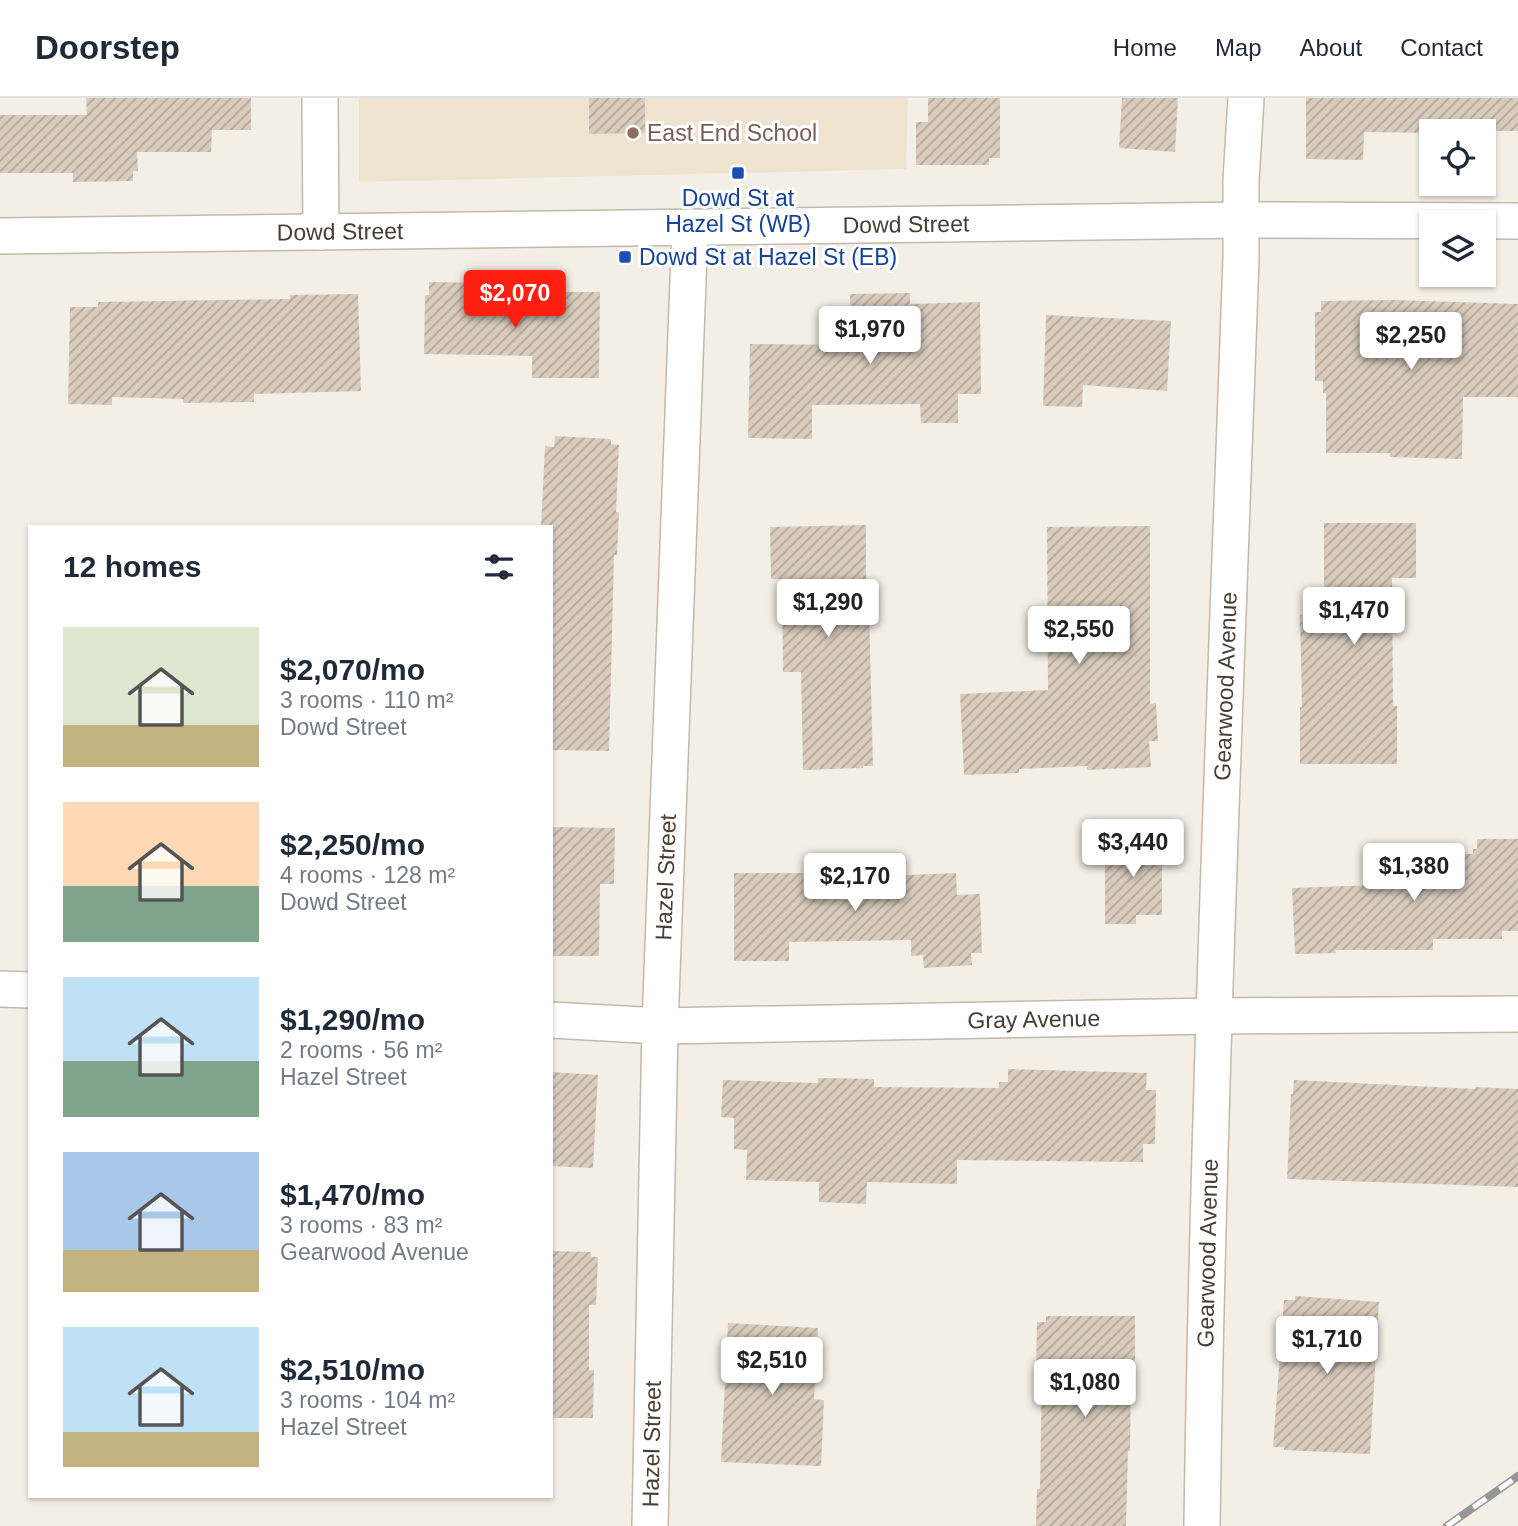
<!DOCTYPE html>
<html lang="en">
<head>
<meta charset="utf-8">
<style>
  :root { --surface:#fff; --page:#f6f6f7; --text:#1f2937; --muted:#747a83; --line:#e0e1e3; --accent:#ff2012 }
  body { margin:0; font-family:Helvetica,sans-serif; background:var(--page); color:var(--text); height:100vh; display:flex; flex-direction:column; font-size:26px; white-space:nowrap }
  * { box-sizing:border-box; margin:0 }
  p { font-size:23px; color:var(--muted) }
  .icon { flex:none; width:38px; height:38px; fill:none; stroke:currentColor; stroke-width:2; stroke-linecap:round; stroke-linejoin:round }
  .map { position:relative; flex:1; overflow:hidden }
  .drawer { position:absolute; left:28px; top:427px; width:525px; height:973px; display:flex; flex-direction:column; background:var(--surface); border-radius:0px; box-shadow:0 2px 5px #0004 }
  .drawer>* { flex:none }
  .buttons { position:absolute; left:1419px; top:21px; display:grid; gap:14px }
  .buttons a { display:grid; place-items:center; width:77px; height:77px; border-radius:0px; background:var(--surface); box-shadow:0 2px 5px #0004; font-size:35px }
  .price { position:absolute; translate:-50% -60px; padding:0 16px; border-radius:7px; background:#fff; color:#222; font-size:23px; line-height:46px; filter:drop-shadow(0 2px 4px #0008) }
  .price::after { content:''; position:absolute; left:50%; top:42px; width:21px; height:16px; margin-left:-10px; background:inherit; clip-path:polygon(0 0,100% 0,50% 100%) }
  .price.current { background:var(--accent); color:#fff }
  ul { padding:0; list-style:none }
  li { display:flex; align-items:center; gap:21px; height:175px; padding:0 35px }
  li span { display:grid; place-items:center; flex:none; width:196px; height:140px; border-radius:0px; color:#555 }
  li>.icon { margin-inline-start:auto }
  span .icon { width:84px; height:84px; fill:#fffc; stroke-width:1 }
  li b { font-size:30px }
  h2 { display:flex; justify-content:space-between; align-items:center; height:84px; padding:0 35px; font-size:30px }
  header { display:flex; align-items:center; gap:42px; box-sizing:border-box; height:98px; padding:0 35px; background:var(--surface); border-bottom:2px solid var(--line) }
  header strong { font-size:33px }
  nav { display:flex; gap:38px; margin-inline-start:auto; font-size:24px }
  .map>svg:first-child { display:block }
  .education { fill:#eee3cf }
  .building { fill:url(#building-hatch) }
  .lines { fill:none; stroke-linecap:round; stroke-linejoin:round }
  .minor-casing { stroke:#c3b8ab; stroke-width:38 }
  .minor { stroke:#fff; stroke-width:35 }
  .rail-casing { stroke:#969696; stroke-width:8 }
  .rail { stroke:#fff; stroke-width:5; stroke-dasharray:16; stroke-linecap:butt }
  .education-dot { fill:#8d6e63; stroke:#fff; stroke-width:2.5 }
  .transit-dot { fill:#1a4fb4; stroke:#fff; stroke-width:2.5 }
  .labels { text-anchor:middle; stroke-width:6; stroke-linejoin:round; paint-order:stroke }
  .education-label { font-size:23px; fill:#785e54; stroke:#fff; text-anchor:start }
  .transit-label { font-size:23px; fill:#164399; stroke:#fff }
  .street-label { font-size:23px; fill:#473e35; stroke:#fff }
</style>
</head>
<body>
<header>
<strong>Doorstep</strong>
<nav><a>Home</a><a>Map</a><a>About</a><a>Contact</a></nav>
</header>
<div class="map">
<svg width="1518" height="1428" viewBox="0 0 1518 1428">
  <defs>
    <pattern id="building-hatch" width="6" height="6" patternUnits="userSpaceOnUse" patternTransform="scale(1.75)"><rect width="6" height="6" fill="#d9ccbe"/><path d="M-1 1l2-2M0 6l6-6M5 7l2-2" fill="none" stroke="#b2a79b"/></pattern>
  </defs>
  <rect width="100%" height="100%" fill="#f4efe6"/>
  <path class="education" d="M359 0H908L906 71 359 84Z"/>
  <g class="building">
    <path d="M86 0H251V32H212L211 54H137L138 73H133V83L73 84V75H0V17H87Z"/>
    <path d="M589 0H645V35L589 36Z"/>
    <path d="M928 0H1000V60H989V67H916V24H928Z"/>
    <path d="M1122 0H1178L1175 54 1119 50Z"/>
    <path d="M1306 0H1518V33H1432V35L1364 34 1363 62 1306 61Z"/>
    <path d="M429 184 490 185V198H494L493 212 556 214V194H600L599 280H532V258L424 256 425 197H429Z"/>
    <path d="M910 195V206L980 204 981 296H958V325H921L920 306 812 307V341L748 340 750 246 850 247V196Z"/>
    <path d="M358 196 361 293 254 296V304L183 305V301L112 299V307L68 306 70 209H98V204L290 201V197Z"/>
    <path d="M1393 202 1518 206V299H1463L1462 361 1390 359V355H1326V295H1323V283H1315V214H1321V203Z"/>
    <path d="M1046 217 1171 223 1167 293 1083 287 1082 309 1043 308Z"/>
    <path d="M555 338 611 341V346L619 347 616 414H619L617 457H614L609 653 551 652V429H541L545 348 554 349Z"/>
    <path d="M1324 425H1416V480H1392L1393 608H1397V666H1300V609H1302L1300 517 1324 516Z"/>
    <path d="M866 427V510H869L873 668H863V670L803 672 801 574H783L782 481H771L770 429Z"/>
    <path d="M1150 428V606L1156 605 1158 643H1149L1151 669 1087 672V668L1019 671V675L964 677 960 596 1048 592 1047 429Z"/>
    <path d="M551 729 615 730 614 786H600L599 858H551Z"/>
    <path d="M1105 739H1162V817H1136V826H1105Z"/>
    <path d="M1477 741H1518V833H1502V841H1433V852H1335L1336 855 1295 856 1292 790 1376 787V756H1473V751H1477Z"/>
    <path d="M872 766V775H886V778L956 775 957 797 980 796 982 855H971L972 867 924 870 923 857 911 858V842L789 844V863H734V775H834V767Z"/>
    <path d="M1008 971 1147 975 1146 992H1156L1155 1046H1143V1064L957 1062V1086L867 1084 866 1106 819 1104V1084L746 1082 747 1052 734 1051V1020L721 1019 723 982 818 985V980L874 981V989L999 990V984H1008Z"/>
    <path d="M551 974 598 977 593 1070 551 1068Z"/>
    <path d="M1294 982 1475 991 1476 989 1518 991V1089L1287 1081 1291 996H1293Z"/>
    <path d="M551 1153 591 1154V1159H598L596 1207H589V1272H594L593 1320H552Z"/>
    <path d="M1295 1198 1379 1204 1370 1356 1284 1352V1349H1273L1284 1202H1295Z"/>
    <path d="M1046 1218H1135V1272H1131L1130 1353H1128L1126 1428H1036L1037 1391H1040L1042 1268H1036L1037 1224H1046Z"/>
    <path d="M728 1225 818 1230 814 1301 824 1302 821 1368 721 1364Z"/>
  </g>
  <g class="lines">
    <g class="minor-casing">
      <g id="minor">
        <path d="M320 0 321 134"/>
        <path id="s1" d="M0 138 1242 122 1518 123"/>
        <path d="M0 891 30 892"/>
        <path id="s2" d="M551 922 660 928 1214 918 1518 916"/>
        <path id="s3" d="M650 1428 660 928 690 129"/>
        <path id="s4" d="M1202 1428C1208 1005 1226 582 1241 160V83L1246 0"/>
      </g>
    </g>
    <use href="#minor" class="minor"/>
    <g class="rail-casing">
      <path id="rail" d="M1447 1428 1518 1378"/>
    </g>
    <use href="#rail" class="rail"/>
  </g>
  <circle class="education-dot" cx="633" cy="35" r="7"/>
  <g class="transit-dot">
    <rect x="731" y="68" width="14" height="14" rx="3.5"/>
    <rect x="618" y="152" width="14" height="14" rx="3.5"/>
  </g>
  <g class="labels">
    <g class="education-label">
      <text x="647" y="43">East End School</text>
    </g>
    <g class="transit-label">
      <text x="738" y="108">Dowd St at<tspan x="738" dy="26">Hazel St (WB)</tspan></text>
      <text x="639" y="167" text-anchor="start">Dowd St at Hazel St (EB)</text>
    </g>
    <g class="street-label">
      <text dy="8" stroke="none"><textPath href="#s1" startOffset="906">Dowd Street</textPath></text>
      <text dy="8" stroke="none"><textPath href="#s1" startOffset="340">Dowd Street</textPath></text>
      <text dy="8" stroke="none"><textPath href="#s4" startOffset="840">Gearwood Avenue</textPath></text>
      <text dy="8" stroke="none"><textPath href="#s3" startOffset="649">Hazel Street</textPath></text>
      <text dy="8" stroke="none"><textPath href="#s2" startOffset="483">Gray Avenue</textPath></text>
      <text dy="8" stroke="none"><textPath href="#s4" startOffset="273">Gearwood Avenue</textPath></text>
      <text dy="8" stroke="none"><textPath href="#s3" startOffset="82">Hazel Street</textPath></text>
    </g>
  </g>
</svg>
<div class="buttons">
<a><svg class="icon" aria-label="locate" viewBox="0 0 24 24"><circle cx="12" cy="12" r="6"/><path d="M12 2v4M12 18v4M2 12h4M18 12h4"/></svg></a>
<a><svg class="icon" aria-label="layers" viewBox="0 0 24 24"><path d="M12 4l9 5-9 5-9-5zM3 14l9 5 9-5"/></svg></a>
</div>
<b class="price current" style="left:515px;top:232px">$2,070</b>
<b class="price" style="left:870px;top:268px">$1,970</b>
<b class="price" style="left:1411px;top:274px">$2,250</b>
<b class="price" style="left:828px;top:541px">$1,290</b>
<b class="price" style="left:1354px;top:549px">$1,470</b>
<b class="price" style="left:1079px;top:568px">$2,550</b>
<b class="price" style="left:1133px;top:781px">$3,440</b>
<b class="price" style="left:1414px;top:805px">$1,380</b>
<b class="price" style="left:855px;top:815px">$2,170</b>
<b class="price" style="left:1327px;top:1278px">$1,710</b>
<b class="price" style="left:772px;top:1299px">$2,510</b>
<b class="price" style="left:1085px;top:1321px">$1,080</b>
<section class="drawer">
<h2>12 homes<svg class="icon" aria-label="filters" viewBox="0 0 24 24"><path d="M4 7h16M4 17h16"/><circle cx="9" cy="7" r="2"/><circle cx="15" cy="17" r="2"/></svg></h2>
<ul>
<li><span style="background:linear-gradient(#dfe7d0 70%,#c2b280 0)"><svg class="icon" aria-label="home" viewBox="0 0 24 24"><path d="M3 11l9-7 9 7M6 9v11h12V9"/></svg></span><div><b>$2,070/mo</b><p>3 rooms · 110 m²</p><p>Dowd Street</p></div></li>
<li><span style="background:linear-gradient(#ffd9b3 60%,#7fa58c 0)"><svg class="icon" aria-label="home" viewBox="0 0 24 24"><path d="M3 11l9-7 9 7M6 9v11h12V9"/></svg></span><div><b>$2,250/mo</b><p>4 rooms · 128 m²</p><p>Dowd Street</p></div></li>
<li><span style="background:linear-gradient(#bfe0f5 60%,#7fa58c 0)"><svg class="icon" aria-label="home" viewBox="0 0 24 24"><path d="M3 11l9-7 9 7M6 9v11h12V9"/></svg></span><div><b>$1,290/mo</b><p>2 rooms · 56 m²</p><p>Hazel Street</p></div></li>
<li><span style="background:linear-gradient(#a9c7e8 70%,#c2b280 0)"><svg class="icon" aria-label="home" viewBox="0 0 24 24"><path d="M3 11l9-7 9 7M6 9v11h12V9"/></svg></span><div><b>$1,470/mo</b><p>3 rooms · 83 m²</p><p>Gearwood Avenue</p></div></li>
<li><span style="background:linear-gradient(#bfe0f5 75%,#c2b280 0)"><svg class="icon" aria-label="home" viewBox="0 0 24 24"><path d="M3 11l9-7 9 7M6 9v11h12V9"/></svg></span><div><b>$2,510/mo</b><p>3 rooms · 104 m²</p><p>Hazel Street</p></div></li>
</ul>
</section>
</div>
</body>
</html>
